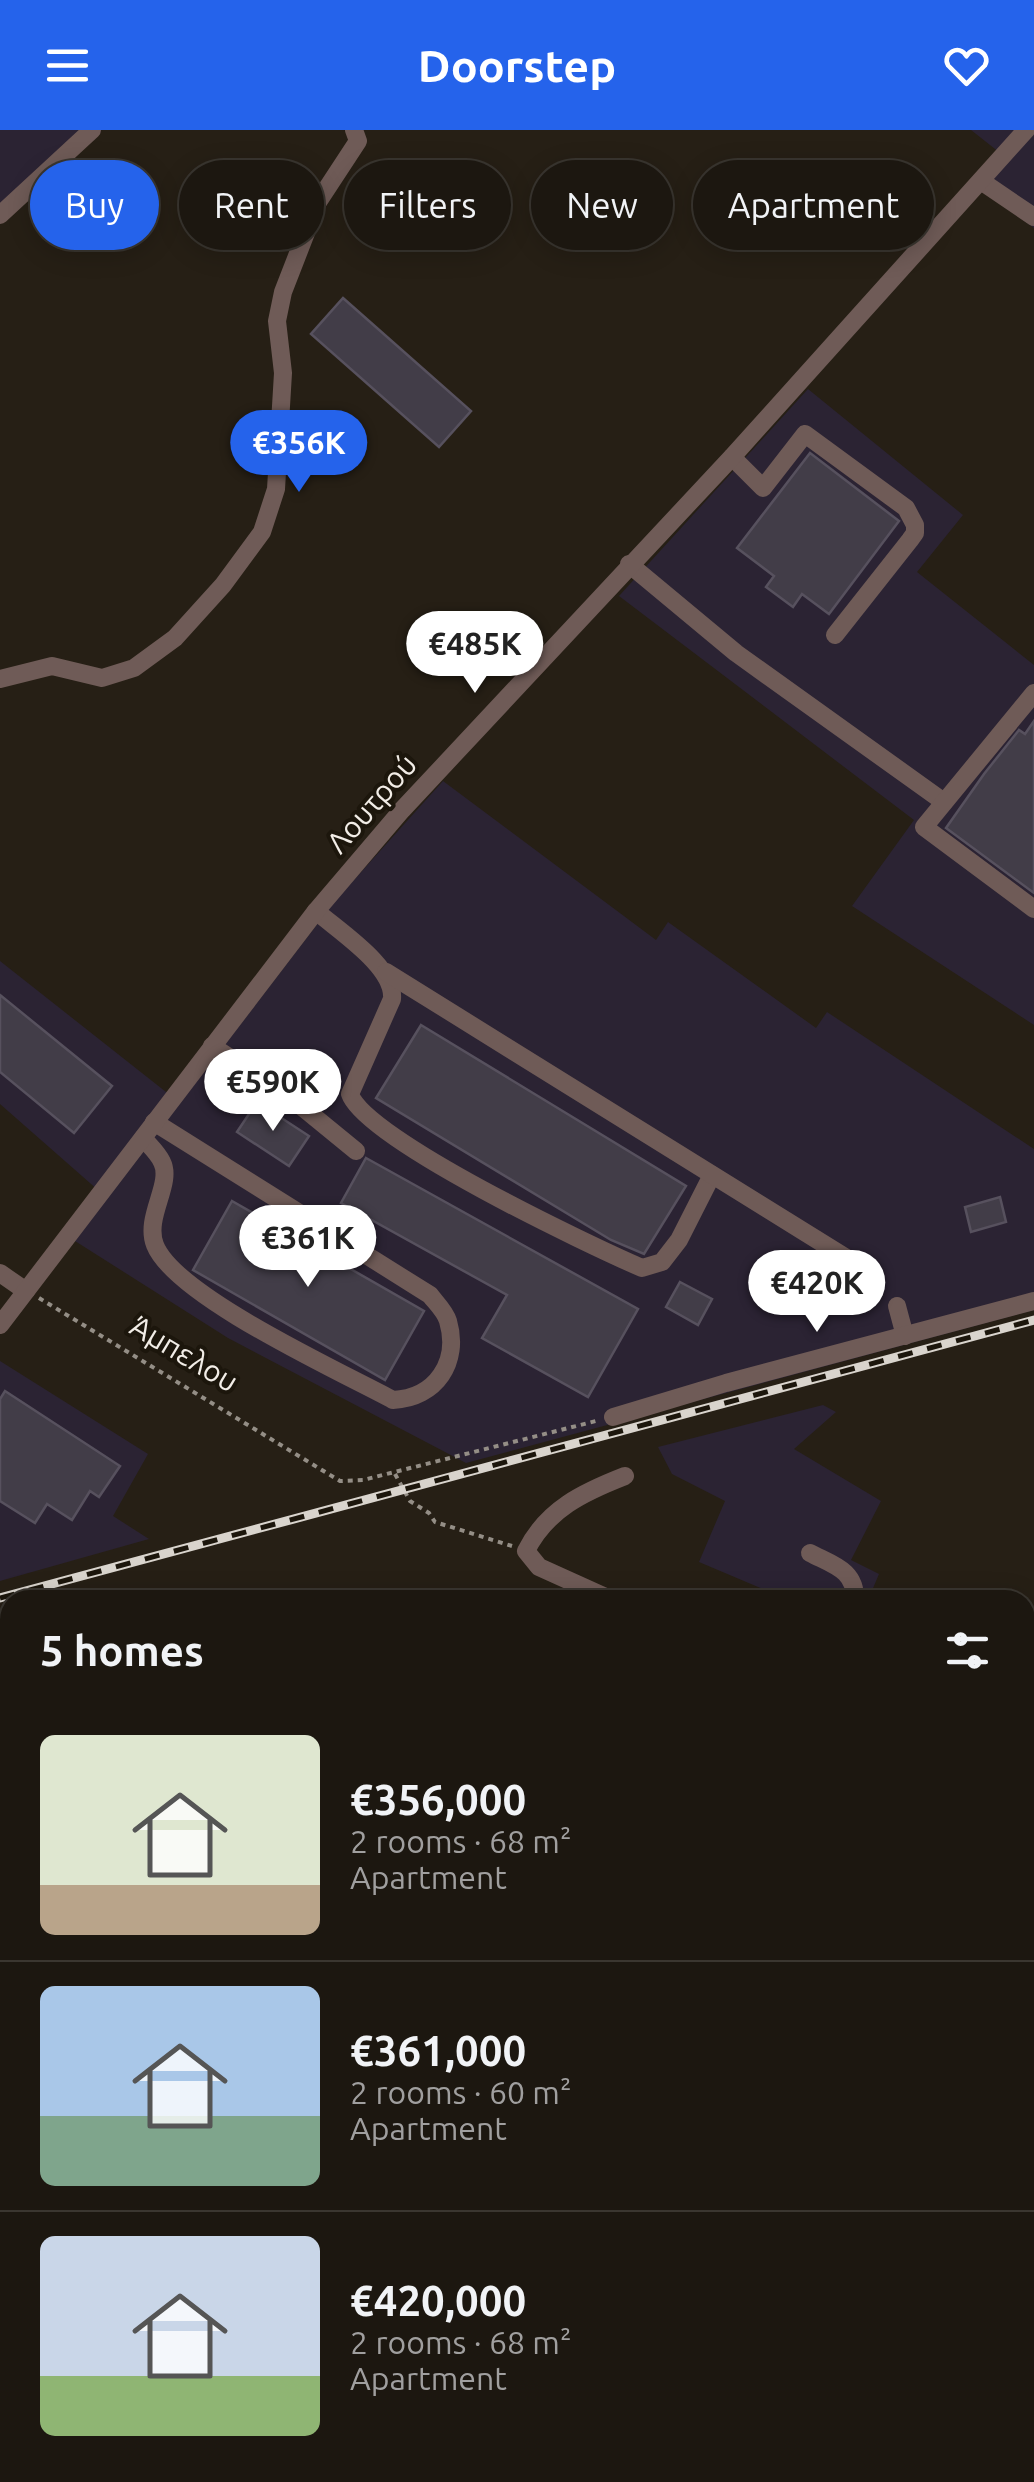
<!DOCTYPE html>
<html lang="en">
<head>
<meta charset="utf-8">
<style>
  :root { --surface:#1c1710; --page:#252019; --text:#f1f3f6; --muted:#a09f9f; --line:#3a3630; --accent:#2563eb }
  body { margin:0; font-family:Ubuntu,sans-serif; background:var(--page); color:var(--text); height:100vh; display:flex; flex-direction:column; font-size:38px; white-space:nowrap }
  * { box-sizing:border-box; margin:0 }
  p { font-size:32px; color:var(--muted) }
  .icon { flex:none; width:55px; height:55px; fill:none; stroke:currentColor; stroke-width:2; stroke-linecap:round; stroke-linejoin:round }
  .map { position:relative; flex:1; overflow:hidden }
  .drawer { position:absolute; left:0px; top:1460px; width:1035px; height:892px; display:flex; flex-direction:column; background:var(--surface); border-radius:30px 30px 0 0; box-shadow:0 5px 25px #0003,0 0 0 2px var(--line) }
  .drawer>* { flex:none }
  .guide { position:absolute; left:30px; top:30px; width:975px; height:90px; display:flex; gap:20px }
  .price { position:absolute; translate:-50% -85px; padding:0 22px; border-radius:35px; background:#fff; color:#222; font-size:32px; line-height:65px; filter:drop-shadow(0 2px 5px #0008) }
  .price::after { content:''; position:absolute; left:50%; top:60px; width:30px; height:22px; margin-left:-15px; background:inherit; clip-path:polygon(0 0,100% 0,50% 100%) }
  .price.on { background:var(--accent); color:#fff }
  ul { padding:0; list-style:none }
  li { display:flex; align-items:center; gap:30px; height:250px; padding:0 40px }
  li+li { border-top:2px solid var(--line) }
  li span { display:grid; place-items:center; flex:none; width:280px; height:200px; border-radius:15px; color:#555 }
  li>.icon { margin-inline-start:auto }
  span .icon { width:120px; height:120px; fill:#fffc; stroke-width:1 }
  li b { font-size:42px }
  h2 { display:flex; justify-content:space-between; align-items:center; height:120px; padding:0 40px; font-size:42px }
  .pill { padding:0 35px; border-radius:45px; background:var(--surface); box-shadow:0 5px 25px #0003,0 0 0 2px var(--line); font-size:35px; line-height:90px }
  .pill.on { background:var(--accent); color:#fff }
  header { display:flex; justify-content:space-between; align-items:center; height:130px; padding:0 40px; background:var(--accent); color:#fff; font-size:45px; font-weight:700 }
  .map>svg:first-child { display:block }
  .industrial { fill:#2b2333 }
  .building { fill:#423d48; stroke:#57515e; stroke-width:2.5 }
  .lines { fill:none; stroke-linecap:round; stroke-linejoin:round }
  .path { stroke:#948e86; stroke-width:4; stroke-dasharray:5 5; stroke-linecap:butt }
  .minor { stroke:#6f5b57; stroke-width:18 }
  .rail-casing { stroke:#d9d4cd; stroke-width:9 }
  .rail { stroke:#1c160c; stroke-width:5; stroke-dasharray:15; stroke-linecap:butt }
  .labels { text-anchor:middle; stroke-width:8; stroke-linejoin:round; paint-order:stroke }
  .street-label { font-size:30px; fill:#f2ede7; stroke:#1c160c }
</style>
</head>
<body>
<header><svg class="icon" aria-label="menu" viewBox="0 0 24 24"><path d="M4 6h16M4 12h16M4 18h16"/></svg>Doorstep<svg class="icon" aria-label="heart" viewBox="0 0 24 24"><path d="M12 20l-8-8c-3-5 5-10 8-4 3-6 11-1 8 4z"/></svg></header>
<div class="map">
<svg width="1034" height="2352" viewBox="0 0 1034 2352">
  <rect width="100%" height="100%" fill="#261f15"/>
  <g class="industrial">
    <path d="M0 0H99L101 2 0 94Z"/>
    <path d="M971 0H1034V98L981 60 1009 30Z"/>
    <path d="M808 259 963 385 917 442 1034 535V895L852 776 914 690 619 466Z"/>
    <path d="M443 651 656 810 668 792 816 898 827 882 1034 1019V1180L466 1333 228 1208 75 1111 107 1068 0 974V831L180 973 335 771Z"/>
    <path d="M0 1231 148 1324 113 1386 149 1409 0 1451Z"/>
    <path d="M823 1275 836 1282 794 1319 881 1371 851 1430 879 1444 868 1470H789L699 1432 725 1371 672 1344 658 1317Z"/>
    <path d="M0 1892 10 1897V2342L703 2343 701 2352H0Z"/>
    <path d="M1025 1916 1034 1919V1980L1025 1977Z"/>
    <path d="M1025 2230 1034 2233V2350L1017 2343 1025 2342Z"/>
  </g>
  <g class="building">
    <path d="M343 168 471 281 439 317 311 204Z"/>
    <path d="M810 323 899 391 829 484 802 464 793 477 766 457 774 446 737 418Z"/>
    <path d="M1034 591V763L946 698 984 644 1019 600 1025 604Z"/>
    <path d="M0 865 112 956 74 1003 0 942Z"/>
    <path d="M421 895 686 1056 644 1124 611 1110 376 968Z"/>
    <path d="M257 972 309 1006 289 1036 237 1002Z"/>
    <path d="M366 1028 638 1179 588 1267 482 1208 507 1165 341 1073Z"/>
    <path d="M1000 1067 1006 1092 971 1102 965 1077Z"/>
    <path d="M232 1071 424 1181 385 1250 193 1140Z"/>
    <path d="M680 1152 712 1169 698 1195 666 1177Z"/>
    <path d="M5 1261 120 1336 99 1367 90 1361 72 1390 47 1374 35 1393 0 1371V1269Z"/>
  </g>
  <g class="lines">
    <g class="path">
      <path d="M39 1168 340 1351 363 1350 596 1291"/>
      <path d="M395 1344 410 1371 429 1383 435 1392 512 1416"/>
    </g>
    <g class="minor">
      <path d="M981 51 1034 87"/>
      <path d="M0 85 92 0"/>
      <path d="M732 327 763 358 805 304 906 378 915 395V403L910 410 835 505"/>
      <path d="M629 434 736 523 944 672"/>
      <path d="M0 549 52 536 102 548 134 538 175 508 223 455 262 402 276 359 283 243 277 191 283 162 318 72 358 11 354 0"/>
      <path d="M1034 563 924 697 1034 779"/>
      <path d="M316 781C340 802 395 837 392 869L350 964C365 1009 591 1116 642 1138L662 1132 679 1110 712 1045"/>
      <path d="M386 842 856 1134"/>
      <path d="M212 916 290 967 356 1021"/>
      <path d="M143 1008C149 1015 158 1023 162 1032 173 1054 144 1087 155 1115 175 1166 341 1242 393 1270 436 1268 460 1232 448 1191 445 1181 436 1173 430 1165L154 992"/>
      <path d="M0 1143 26 1161"/>
      <path d="M897 1176 905 1206"/>
      <path d="M0 1195 316 781 402 680 732 327 1026 0"/>
      <path d="M613 1287 726 1253 1034 1171"/>
      <path d="M810 1423C833 1435 856 1440 855 1470"/>
      <path d="M612 1470 539 1437 526 1421C547 1379 584 1362 625 1346"/>
      <path d="M1025 1634 1034 1637"/>
      <path d="M0 1696 10 1697"/>
      <path d="M0 2097 10 2102"/>
      <path d="M1025 2221 1034 2224"/>
      <path d="M246 2342 269 2352"/>
      <path d="M719 2342 742 2352"/>
      <path d="M185 2352 186 2342"/>
      <path d="M400 2352 406 2342"/>
      <path d="M687 2352 689 2342"/>
    </g>
    <g class="rail-casing">
      <path id="rail" d="M0 1468 1034 1190"/>
    </g>
    <use href="#rail" class="rail"/>
  </g>
  <g class="labels">
    <g class="street-label">
      <text transform="translate(372 674) rotate(-49)" y="10">Λουτρού</text>
      <text transform="translate(184 1224) rotate(31)" y="10">Άμπελου</text>
    </g>
  </g>
</svg>
<b class="price on" style="left:299px;top:365px">€356K</b>
<b class="price" style="left:475px;top:566px">€485K</b>
<b class="price" style="left:273px;top:1004px">€590K</b>
<b class="price" style="left:308px;top:1160px">€361K</b>
<b class="price" style="left:817px;top:1205px">€420K</b>
<div class="guide">
<a class="pill on">Buy</a>
<a class="pill">Rent</a>
<a class="pill">Filters</a>
<a class="pill">New</a>
<a class="pill">Apartment</a>
</div>
<section class="drawer">
<h2>5 homes<svg class="icon" aria-label="filters" viewBox="0 0 24 24"><path d="M4 7h16M4 17h16"/><circle cx="9" cy="7" r="2"/><circle cx="15" cy="17" r="2"/></svg></h2>
<ul>
<li><span style="background:linear-gradient(#dfe7d0 75%,#b9a48a 0)"><svg class="icon" aria-label="home" viewBox="0 0 24 24"><path d="M3 11l9-7 9 7M6 9v11h12V9"/></svg></span><div><b>€356,000</b><p>2 rooms · 68 m²</p><p>Apartment</p></div></li>
<li><span style="background:linear-gradient(#a9c7e8 65%,#7fa58c 0)"><svg class="icon" aria-label="home" viewBox="0 0 24 24"><path d="M3 11l9-7 9 7M6 9v11h12V9"/></svg></span><div><b>€361,000</b><p>2 rooms · 60 m²</p><p>Apartment</p></div></li>
<li><span style="background:linear-gradient(#c9d6e8 70%,#8fb573 0)"><svg class="icon" aria-label="home" viewBox="0 0 24 24"><path d="M3 11l9-7 9 7M6 9v11h12V9"/></svg></span><div><b>€420,000</b><p>2 rooms · 68 m²</p><p>Apartment</p></div></li>
</ul>
</section>
</div>
</body>
</html>
